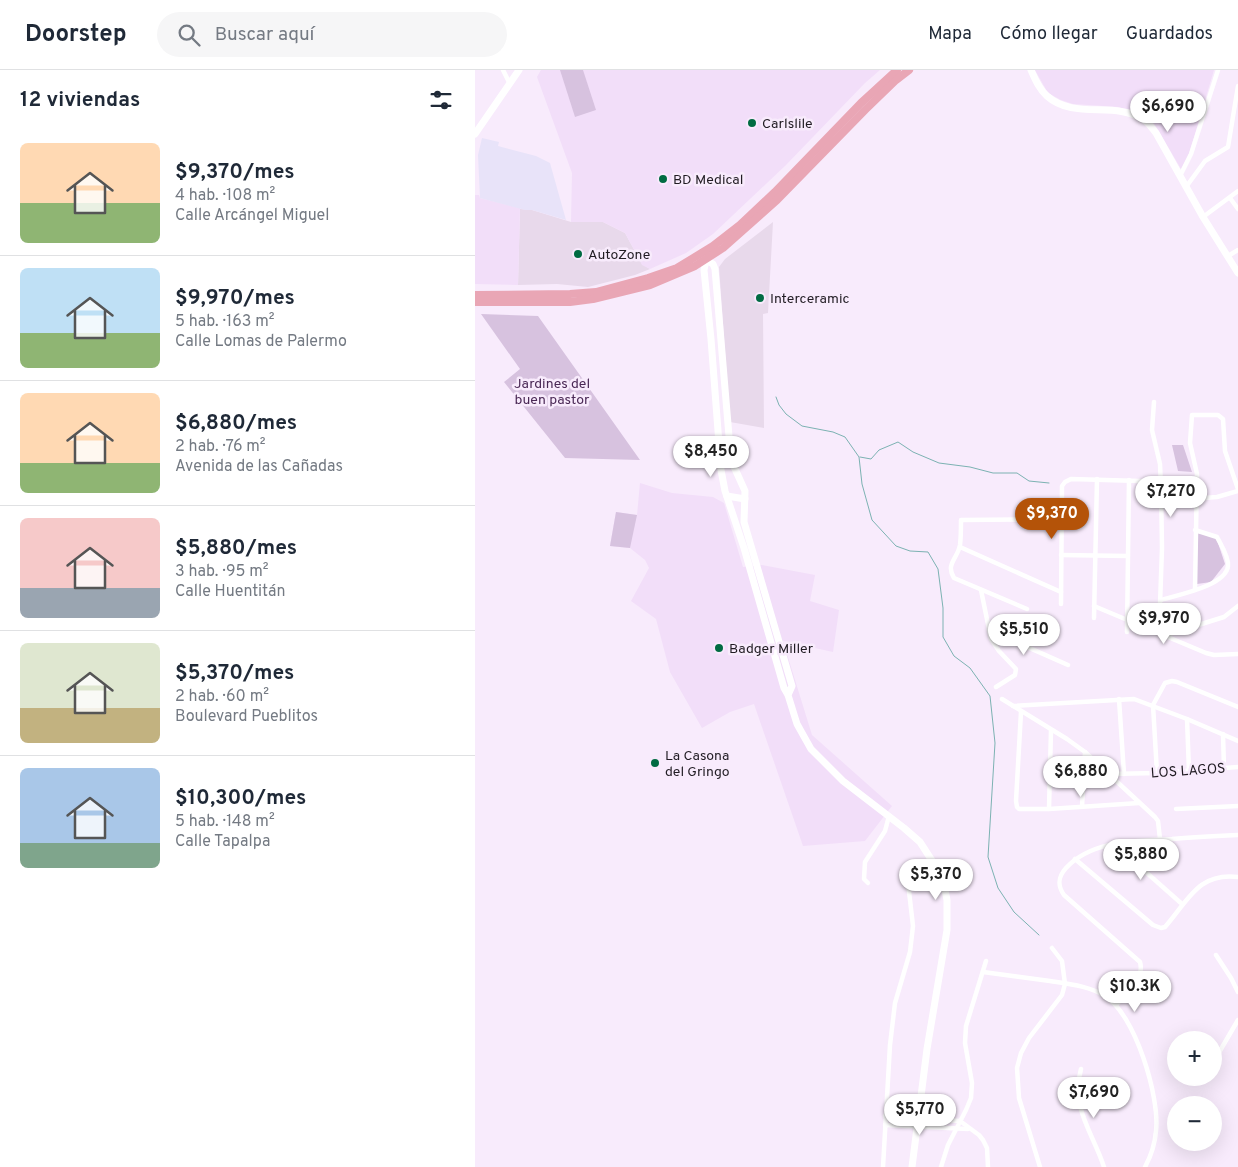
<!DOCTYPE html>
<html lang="es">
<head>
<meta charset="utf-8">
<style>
  :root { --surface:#fff; --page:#f6f6f7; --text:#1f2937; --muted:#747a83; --line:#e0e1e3; --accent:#b45309 }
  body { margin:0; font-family:Overpass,sans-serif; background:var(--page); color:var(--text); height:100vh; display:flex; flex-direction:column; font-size:19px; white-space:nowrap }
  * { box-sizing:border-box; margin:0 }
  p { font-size:16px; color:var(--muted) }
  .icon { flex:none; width:28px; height:28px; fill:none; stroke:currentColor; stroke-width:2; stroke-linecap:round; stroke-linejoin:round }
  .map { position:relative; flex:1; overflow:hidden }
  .details { display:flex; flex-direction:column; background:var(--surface); width:475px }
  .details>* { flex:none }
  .fabs { position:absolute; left:692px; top:961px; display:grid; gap:10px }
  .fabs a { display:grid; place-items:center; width:55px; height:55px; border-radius:50%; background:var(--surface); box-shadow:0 5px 20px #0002; font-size:25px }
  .price { position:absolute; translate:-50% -42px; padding:0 11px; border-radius:18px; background:#fff; color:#222; font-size:16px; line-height:32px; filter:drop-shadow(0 1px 2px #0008) }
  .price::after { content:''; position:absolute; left:50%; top:30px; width:15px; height:11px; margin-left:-8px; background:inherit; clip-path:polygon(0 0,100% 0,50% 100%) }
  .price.current { background:var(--accent); color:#fff }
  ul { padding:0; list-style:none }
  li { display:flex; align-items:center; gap:15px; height:125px; padding:0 20px }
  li+li { border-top:1px solid var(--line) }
  li span { display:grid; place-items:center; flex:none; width:140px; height:100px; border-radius:8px; color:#555 }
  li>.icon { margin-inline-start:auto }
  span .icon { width:60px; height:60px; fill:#fffc; stroke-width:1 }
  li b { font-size:21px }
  h2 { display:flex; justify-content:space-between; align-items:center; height:60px; padding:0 20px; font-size:21px }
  header { display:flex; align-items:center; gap:30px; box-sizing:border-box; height:70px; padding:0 25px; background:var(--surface); border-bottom:1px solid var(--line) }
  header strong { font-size:24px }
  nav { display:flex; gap:28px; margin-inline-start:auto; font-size:18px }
  .search { width:350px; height:45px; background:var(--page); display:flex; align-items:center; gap:12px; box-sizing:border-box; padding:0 18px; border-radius:28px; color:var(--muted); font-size:19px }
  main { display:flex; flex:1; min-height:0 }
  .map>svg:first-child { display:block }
  .commercial { fill:#e8d9eb }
  .built { fill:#f2def9 }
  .education { fill:#e8e3f9 }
  .green { fill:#d7c2df }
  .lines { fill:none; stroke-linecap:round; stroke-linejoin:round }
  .stream { stroke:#7cb2b2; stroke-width:1 }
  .street { stroke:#fff; stroke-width:4.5 }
  .secondary { stroke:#fff; stroke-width:7 }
  .primary { stroke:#e9a6b5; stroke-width:8 }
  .poi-dot { fill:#006b42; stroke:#f8ebfc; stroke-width:2 }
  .labels { text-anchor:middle; stroke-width:5; stroke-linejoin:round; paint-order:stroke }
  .poi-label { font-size:14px; fill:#211c23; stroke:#f8ebfc; text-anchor:start }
  .park-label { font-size:14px; fill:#4a2855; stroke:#f8ebfc }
  .street-label { font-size:14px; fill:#211c23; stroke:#f8ebfc }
</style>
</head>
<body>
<header>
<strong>Doorstep</strong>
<div class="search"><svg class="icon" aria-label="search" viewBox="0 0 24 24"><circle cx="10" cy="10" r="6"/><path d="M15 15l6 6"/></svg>Buscar aquí</div>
<nav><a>Mapa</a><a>Cómo llegar</a><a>Guardados</a></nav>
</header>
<main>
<section class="details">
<h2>12 viviendas<svg class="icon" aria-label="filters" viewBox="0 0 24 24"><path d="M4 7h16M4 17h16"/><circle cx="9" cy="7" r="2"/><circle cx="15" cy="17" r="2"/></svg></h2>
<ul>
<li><span style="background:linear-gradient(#ffd9b3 60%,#8fb573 0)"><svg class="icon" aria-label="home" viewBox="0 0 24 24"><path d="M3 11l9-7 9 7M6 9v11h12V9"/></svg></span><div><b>$9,370/mes</b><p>4 hab. · 108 m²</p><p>Calle Arcángel Miguel</p></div></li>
<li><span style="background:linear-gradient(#bfe0f5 65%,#8fb573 0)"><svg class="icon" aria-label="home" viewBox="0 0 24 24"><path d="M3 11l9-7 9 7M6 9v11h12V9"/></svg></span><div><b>$9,970/mes</b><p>5 hab. · 163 m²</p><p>Calle Lomas de Palermo</p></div></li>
<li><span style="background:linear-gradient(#ffd9b3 70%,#8fb573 0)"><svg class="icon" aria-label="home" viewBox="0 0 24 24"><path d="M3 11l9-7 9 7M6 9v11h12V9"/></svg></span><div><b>$6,880/mes</b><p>2 hab. · 76 m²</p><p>Avenida de las Cañadas</p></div></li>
<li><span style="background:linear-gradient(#f6c9c9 70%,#9aa5b1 0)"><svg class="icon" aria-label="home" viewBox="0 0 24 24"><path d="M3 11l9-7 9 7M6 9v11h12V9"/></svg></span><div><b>$5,880/mes</b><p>3 hab. · 95 m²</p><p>Calle Huentitán</p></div></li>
<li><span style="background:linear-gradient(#dfe7d0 65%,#c2b280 0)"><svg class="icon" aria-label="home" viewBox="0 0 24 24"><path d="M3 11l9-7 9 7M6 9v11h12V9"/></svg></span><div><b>$5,370/mes</b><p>2 hab. · 60 m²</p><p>Boulevard Pueblitos</p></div></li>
<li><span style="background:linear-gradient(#a9c7e8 75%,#7fa58c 0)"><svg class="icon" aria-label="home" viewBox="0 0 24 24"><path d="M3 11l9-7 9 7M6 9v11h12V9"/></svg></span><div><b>$10,300/mes</b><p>5 hab. · 148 m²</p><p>Calle Tapalpa</p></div></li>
</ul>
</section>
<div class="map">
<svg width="763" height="1097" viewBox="0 0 763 1097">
  <rect width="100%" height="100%" fill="#f8ebfc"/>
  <g class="commercial">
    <path d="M45 139 57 140 96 152H128L150 163 167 194 175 199 160 205 113 217 82 214 43 215Z"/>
    <path d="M298 152 293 243 288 244 289 358 255 352 244 197 250 189Z"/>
  </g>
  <g class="built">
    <path d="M66 0H405L390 13 311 95 238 164 211 183 175 199 167 195 150 163 128 152H96L97 103 62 7Z"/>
    <path d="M560 0H739L714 84 706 99 675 46 643 37 598 34 586 30 573 23Z"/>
    <path d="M0 125H4L5 128 45 138 43 215 0 214Z"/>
    <path d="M165 413 197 423 238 427 249 433 268 497 287 495 340 505 335 531 364 540 358 582 308 571 337 665 417 736 390 771 328 776 279 634 255 642 227 658 195 602 181 549 156 531 174 498 170 490 155 478 135 476 141 442 162 445Z"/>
  </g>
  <path class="education" d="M7 68 24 72 23 76 61 86 75 93 91 150 57 140H50L5 128 3 85Z"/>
  <g class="green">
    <path d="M85 0H108L121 40 100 47Z"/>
    <path d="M6 244 63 246 165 390 90 388 29 312 45 299Z"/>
    <path d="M697 375H708L717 402 703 401Z"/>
    <path d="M141 442 162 445 155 478 135 476Z"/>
    <path d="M722 463 741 467 750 494 736 512 722 514Z"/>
  </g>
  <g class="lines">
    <g class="stream">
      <path d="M301 327 304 335 311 344 327 356 358 362 370 367 384 387 387 414 397 450 421 476 435 481 453 482 463 499 468 538V567L479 586 495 598 515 626 520 673 513 787 523 818 539 842 564 865"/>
      <path d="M385 387 396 389 404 380 423 372 438 382 464 393 495 397 518 403H542L554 411 574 413"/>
    </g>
    <g class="street">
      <path d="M28 0 35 14"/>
      <path d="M705 106 716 84 743 0"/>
      <path d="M711 117 730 91 753 77 763 16"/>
      <path d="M755 128 763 139"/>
      <path d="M728 147 763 121"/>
      <path d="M753 186 763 180"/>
      <path d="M679 332 677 360 685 394 686 417 687 478 684 563"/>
      <path d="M485 477 586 522"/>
      <path d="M586 485 653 486"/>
      <path d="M506 520 516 569 524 581 541 599 540 605 521 617"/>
      <path d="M720 520 722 404 715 373 717 345H743L748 349 750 381 763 419"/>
      <path d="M686 530C702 525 751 516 753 496 754 487 746 475 742 467L720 460"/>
      <path d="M586 534 587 416 590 412 596 409 665 411 729 428 742 427 763 421"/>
      <path d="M619 536 731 583 739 585 763 584"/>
      <path d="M552 539 479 508C470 494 483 488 485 475 486 467 486 458 486 450L587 449"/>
      <path d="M619 548 622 409"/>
      <path d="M514 560 593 595"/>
      <path d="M652 562 654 410"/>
      <path d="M691 565 749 547 763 536"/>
      <path d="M527 629 592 669 610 682 680 747 683 751 685 769"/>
      <path d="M644 629 649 704"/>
      <path d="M538 636 659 629 712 649 763 671"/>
      <path d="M546 642 541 731 542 737 544 739H574L664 733"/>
      <path d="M712 649 714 701"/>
      <path d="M748 664 749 698"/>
      <path d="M682 703 678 635 690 613 697 611 702 612 763 637"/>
      <path d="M634 704 682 703 763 697"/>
      <path d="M607 737 610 682"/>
      <path d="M574 739 576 660"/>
      <path d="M701 739 763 736"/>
      <path d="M643 773 655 788 707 834"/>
      <path d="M600 789 678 855 686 858 690 857C713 831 723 802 763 807"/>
      <path d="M393 813 389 809 390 792 410 761 414 746"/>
      <path d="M741 885 756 908 763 922"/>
      <path d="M508 902C530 905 553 908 575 911 594 914 614 916 630 926 660 944 685 1027 681 1061 680 1073 676 1086 670 1097"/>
      <path d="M642 934C651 923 670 909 665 892L589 825C582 815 583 807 591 798 617 770 661 771 697 769 719 767 741 766 763 765"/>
      <path d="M739 991 763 950"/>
      <path d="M606 999C595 1037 618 1063 629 1097"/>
      <path d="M410 1046 485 1051 504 1065 508 1070 512 1078 513 1097"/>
      <path d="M410 1055 493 1059"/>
      <path d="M408 1097 415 975 420 933 435 882 438 856 432 804"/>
      <path d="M466 1097 473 1075 491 1040 496 1028 497 1013 490 973 491 956 511 891"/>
      <path d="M565 1097 544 1028 542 998 546 983 554 968 587 925 590 914 587 891 577 878"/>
    </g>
    <g class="secondary">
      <path d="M556 0C560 9 564 19 572 26 599 50 639 31 668 49 673 52 677 58 681 63L728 147 763 203"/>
      <path d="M0 64 44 0"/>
      <path d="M252 426 270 429"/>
      <path d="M313 625 317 616 269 452 270 421 256 390 240 199 238 194 231 190 229 200 236 269 246 400 250 421 269 478 309 618 313 625 322 654 336 679 368 711 429 758 445 772 463 800 470 820 472 830V860L452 979 437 1097"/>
    </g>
    <g class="primary">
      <path d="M0 225 95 224 121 222 173 208 202 198 238 176 265 155 300 122 386 33 422 0"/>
      <path d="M0 232H95L118 229 175 215 220 196 248 178 302 130 390 40 421 10 434 0"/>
    </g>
  </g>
  <g class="poi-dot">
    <circle cx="277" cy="53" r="5"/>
    <circle cx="188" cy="109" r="5"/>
    <circle cx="103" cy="184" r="5"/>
    <circle cx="285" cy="228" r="5"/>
    <circle cx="244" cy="578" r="5"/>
    <circle cx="180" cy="693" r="5"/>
  </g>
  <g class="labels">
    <g class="poi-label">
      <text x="287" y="58">Carlslile</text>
      <text x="198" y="114">BD Medical</text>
      <text x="113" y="189">AutoZone</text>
      <text x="295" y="233">Interceramic</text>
      <text x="254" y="583">Badger Miller</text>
      <text x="190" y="690">La Casona<tspan x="190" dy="16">del Gringo</tspan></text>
    </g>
    <g class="park-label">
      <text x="77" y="318">Jardines del<tspan x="77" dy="16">buen pastor</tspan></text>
    </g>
    <g class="street-label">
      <text transform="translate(713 700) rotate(-4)" y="5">LOS LAGOS</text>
    </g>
  </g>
</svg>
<div class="fabs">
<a>+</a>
<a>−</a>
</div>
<b class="price" style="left:693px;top:63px">$6,690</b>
<b class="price" style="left:236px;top:408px">$8,450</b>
<b class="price" style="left:696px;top:448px">$7,270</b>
<b class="price current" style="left:577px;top:470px">$9,370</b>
<b class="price" style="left:689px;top:575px">$9,970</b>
<b class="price" style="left:549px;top:586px">$5,510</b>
<b class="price" style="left:606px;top:728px">$6,880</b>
<b class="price" style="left:666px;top:811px">$5,880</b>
<b class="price" style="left:461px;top:831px">$5,370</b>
<b class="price" style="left:660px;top:943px">$10.3K</b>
<b class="price" style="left:619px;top:1049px">$7,690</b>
<b class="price" style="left:445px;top:1066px">$5,770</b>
</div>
</main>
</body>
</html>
